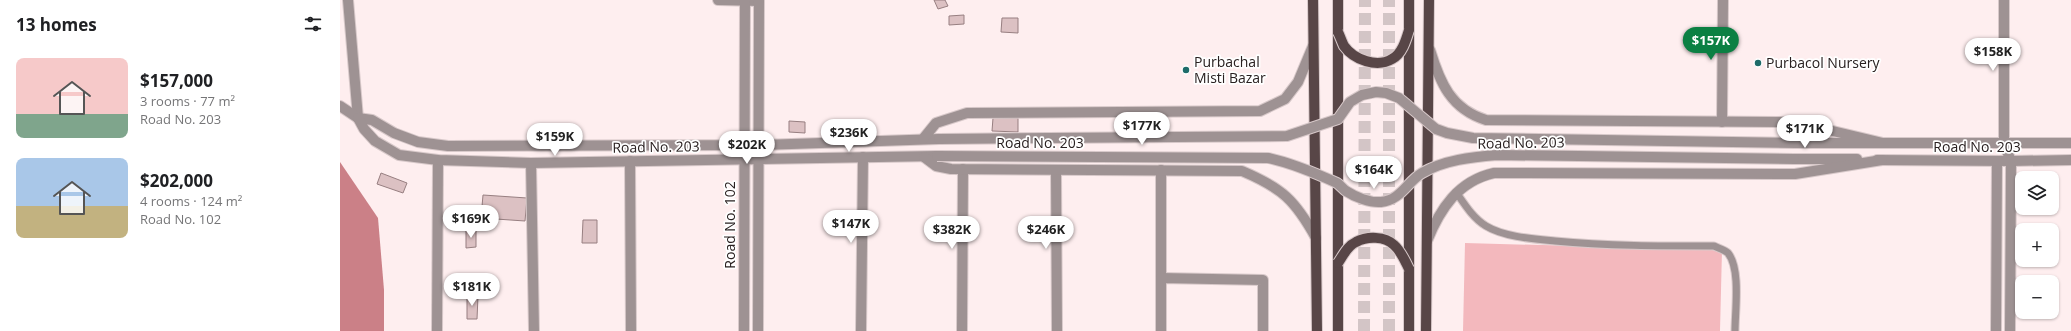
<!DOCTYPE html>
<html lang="en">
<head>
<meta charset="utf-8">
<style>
  :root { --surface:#fff; --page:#f6f6f6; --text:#202124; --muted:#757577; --accent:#0b8043 }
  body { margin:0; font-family:"Open Sans",sans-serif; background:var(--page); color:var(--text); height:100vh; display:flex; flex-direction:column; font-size:15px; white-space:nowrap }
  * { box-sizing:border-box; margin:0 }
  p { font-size:13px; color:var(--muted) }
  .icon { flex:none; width:22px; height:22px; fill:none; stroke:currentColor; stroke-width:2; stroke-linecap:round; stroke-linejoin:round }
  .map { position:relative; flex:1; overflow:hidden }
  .sheet { display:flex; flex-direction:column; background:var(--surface); width:340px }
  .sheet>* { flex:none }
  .fabs { position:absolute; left:1675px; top:171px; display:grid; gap:8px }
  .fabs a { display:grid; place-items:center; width:44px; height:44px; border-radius:8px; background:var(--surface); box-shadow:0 1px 3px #0004; font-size:20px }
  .price { position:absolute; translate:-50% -34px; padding:0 9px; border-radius:14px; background:#fff; color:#222; font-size:13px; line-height:26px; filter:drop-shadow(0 1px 2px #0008) }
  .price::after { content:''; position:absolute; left:50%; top:24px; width:12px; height:9px; margin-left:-6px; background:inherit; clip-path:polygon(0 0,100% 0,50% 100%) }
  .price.active { background:var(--accent); color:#fff }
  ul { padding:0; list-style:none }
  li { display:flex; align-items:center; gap:12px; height:100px; padding:0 16px }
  li span { display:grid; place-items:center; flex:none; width:112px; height:80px; border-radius:8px; color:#555 }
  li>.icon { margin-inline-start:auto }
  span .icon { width:48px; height:48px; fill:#fffc; stroke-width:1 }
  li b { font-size:17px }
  h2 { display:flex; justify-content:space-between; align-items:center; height:48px; padding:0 16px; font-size:17px }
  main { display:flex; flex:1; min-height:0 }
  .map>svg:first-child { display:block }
  .green { fill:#f3b8bd }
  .water { fill:#cb8087 }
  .building { fill:#dcc1c3; stroke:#977f81 }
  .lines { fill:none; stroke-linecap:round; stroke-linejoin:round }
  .motorway-tunnel { stroke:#d3c5c6; stroke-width:12; stroke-dasharray:12 6; stroke-linecap:butt }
  .service-casing { stroke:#d8c9ca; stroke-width:9 }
  .minor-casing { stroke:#d8c9ca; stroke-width:12 }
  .tertiary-casing { stroke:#d8c9ca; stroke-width:12 }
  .primary-casing { stroke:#d8c9ca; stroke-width:12 }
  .service { stroke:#9e9293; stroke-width:7 }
  .minor { stroke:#9e9293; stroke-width:10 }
  .tertiary { stroke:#9e9293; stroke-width:10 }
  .primary { stroke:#584647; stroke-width:10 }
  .tertiary-bridge-casing { stroke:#d8c9ca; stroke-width:12; stroke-linecap:butt }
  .primary-bridge-casing { stroke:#d8c9ca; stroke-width:12; stroke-linecap:butt }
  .tertiary-bridge { stroke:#9e9293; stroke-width:10 }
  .primary-bridge { stroke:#584647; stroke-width:10 }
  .poi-dot { fill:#1e6b69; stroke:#fff; stroke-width:1.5 }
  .labels { text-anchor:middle; stroke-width:3.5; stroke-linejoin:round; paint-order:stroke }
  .poi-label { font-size:14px; fill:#292020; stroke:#fff; text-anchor:start }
  .street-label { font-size:14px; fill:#292020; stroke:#fff }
</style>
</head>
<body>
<main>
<section class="sheet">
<h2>13 homes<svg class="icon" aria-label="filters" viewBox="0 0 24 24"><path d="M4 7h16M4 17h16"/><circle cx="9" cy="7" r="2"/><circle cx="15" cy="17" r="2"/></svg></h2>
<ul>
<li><span style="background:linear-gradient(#f6c9c9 70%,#7fa58c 0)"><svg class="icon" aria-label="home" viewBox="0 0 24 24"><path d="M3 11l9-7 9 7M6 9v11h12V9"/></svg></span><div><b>$157,000</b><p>3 rooms · 77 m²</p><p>Road No. 203</p></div></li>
<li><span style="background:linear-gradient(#a9c7e8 60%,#c2b280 0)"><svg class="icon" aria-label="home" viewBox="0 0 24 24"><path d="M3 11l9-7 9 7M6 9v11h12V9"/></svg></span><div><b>$202,000</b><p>4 rooms · 124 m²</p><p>Road No. 102</p></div></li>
</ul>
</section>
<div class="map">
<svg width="1731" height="331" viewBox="0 0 1731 331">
  <rect width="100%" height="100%" fill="#feeeef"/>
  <path class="green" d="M1125 243 1382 250 1380 331H1123Z"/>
  <path class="water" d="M0 162 38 218 44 290V331H0Z"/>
  <g class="building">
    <path d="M594 0H605L608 6 598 9Z"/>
    <path d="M624 15V24L609 25V16Z"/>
    <path d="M662 18H678V33L661 32Z"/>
    <path d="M653 118H678V132L652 131Z"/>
    <path d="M449 121 465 122V133L449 132Z"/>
    <path d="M206 125H217V140H205Z"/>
    <path d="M41 173 67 183 63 193 37 184Z"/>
    <path d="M143 195 187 198 185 221 141 218Z"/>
    <path d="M243 220H257V243H242Z"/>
    <path d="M126 230H136V247L126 248Z"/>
    <path d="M127 296H138L137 319H127Z"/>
  </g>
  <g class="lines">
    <g class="motorway-tunnel">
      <path d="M1024 331 1025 0"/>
      <path d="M1049 331V0"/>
    </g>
    <g class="service-casing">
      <path id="service" d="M1116 192C1125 205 1133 218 1146 226 1164 237 1194 239 1215 241 1267 246 1321 246 1374 246 1378 248 1385 250 1388 253 1401 269 1395 311 1395 331"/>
    </g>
    <g class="minor-casing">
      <g id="minor">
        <path d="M8 0 18 118"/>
        <path d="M378 0 419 1"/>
        <path d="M1382 122 1383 0"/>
        <path d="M290 161 291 331"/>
        <path d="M191 163 194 331"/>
        <path d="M716 170 717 331"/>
        <path d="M821 170V278"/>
        <path d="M97 331 98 160"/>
        <path d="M521 331 523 157"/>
        <path d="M622 331 623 169"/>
        <path d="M821 331V278L923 280V331"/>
        <path d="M1656 331 1657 161"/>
        <path d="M1670 331 1671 161"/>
      </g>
    </g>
    <g class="tertiary-casing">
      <g id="tertiary">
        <path d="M1664 0V144L1671 161"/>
        <path d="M1090 50C1100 83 1111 109 1146 120L1442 122 1476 127 1543 143"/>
        <path d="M0 106 18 118 32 120 54 133 78 142 108 146 419 145 599 139"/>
        <path d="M18 118 24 129 35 141 59 155 98 160 191 163 597 156"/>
        <path d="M583 139 596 123 627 113 920 111 945 99 958 82 973 46"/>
        <path d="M1455 143H1731"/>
        <path d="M584 157 596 166 611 169 902 171C942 188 955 200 976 238"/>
        <path d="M1454 159H1517"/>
        <path d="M1537 160 1671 161 1731 160"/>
        <path d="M1087 241C1100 209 1118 181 1154 173L1455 174 1542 160"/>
        <path d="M404 331 405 0"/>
        <path d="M418 331 419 0"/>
      </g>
    </g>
    <g class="primary-casing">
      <g id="primary">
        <path d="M973 0 977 331"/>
        <path d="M998 0V331"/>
        <path d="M1069 0V331"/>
        <path d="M1086 331 1089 0"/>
      </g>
    </g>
    <use href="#service" class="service"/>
    <use href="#minor" class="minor"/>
    <use href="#tertiary" class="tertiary"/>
    <use href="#primary" class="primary"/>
    <g class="tertiary-bridge-casing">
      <g id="tertiary-bridge">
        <path d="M599 139 947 136 998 119 1010 102 1022 95 1036 92 1046 93 1059 98 1096 129 1107 133 1133 138 1455 143"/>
        <path d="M597 156 928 158C952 163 975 173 997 183 1000 185 1003 189 1006 191 1015 197 1030 203 1041 202 1061 200 1067 182 1082 173 1104 160 1132 157 1157 155L1454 159"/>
      </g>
    </g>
    <g class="primary-bridge-casing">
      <g id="primary-bridge">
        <path d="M998 32C1000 36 1002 42 1004 46 1014 60 1037 68 1052 59 1062 54 1066 40 1069 30"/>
        <path d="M998 263C1003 256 1007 246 1016 242 1027 236 1045 236 1054 245 1061 251 1065 261 1069 269"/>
      </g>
    </g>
    <use href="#tertiary-bridge" class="tertiary-bridge"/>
    <use href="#primary-bridge" class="primary-bridge"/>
  </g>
  <g class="poi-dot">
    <circle cx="1418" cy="63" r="4"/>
    <circle cx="846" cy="70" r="4"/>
  </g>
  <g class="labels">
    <g class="poi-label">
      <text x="854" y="67">Purbachal<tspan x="854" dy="16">Misti Bazar</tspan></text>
      <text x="1426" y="68">Purbacol Nursery</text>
    </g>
    <g class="street-label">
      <text x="700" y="148">Road No. 203</text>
      <text transform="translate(1181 143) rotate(-1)" y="5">Road No. 203</text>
      <text transform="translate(316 147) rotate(-1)" y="5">Road No. 203</text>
      <text x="1637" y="152">Road No. 203</text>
      <text transform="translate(390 225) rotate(-90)" y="5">Road No. 102</text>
    </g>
  </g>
</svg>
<div class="fabs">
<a><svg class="icon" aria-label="layers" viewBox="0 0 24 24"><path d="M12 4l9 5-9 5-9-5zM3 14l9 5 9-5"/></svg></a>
<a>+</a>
<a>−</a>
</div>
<b class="price active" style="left:1371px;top:61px">$157K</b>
<b class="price" style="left:1653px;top:72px">$158K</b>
<b class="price" style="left:802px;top:146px">$177K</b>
<b class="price" style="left:1465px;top:149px">$171K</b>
<b class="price" style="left:509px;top:153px">$236K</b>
<b class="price" style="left:215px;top:157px">$159K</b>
<b class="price" style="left:407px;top:165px">$202K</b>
<b class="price" style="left:1034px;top:190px">$164K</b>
<b class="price" style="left:131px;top:239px">$169K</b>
<b class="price" style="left:511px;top:244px">$147K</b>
<b class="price" style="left:612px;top:250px">$382K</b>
<b class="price" style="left:706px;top:250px">$246K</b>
<b class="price" style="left:132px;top:307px">$181K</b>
</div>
</main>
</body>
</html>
